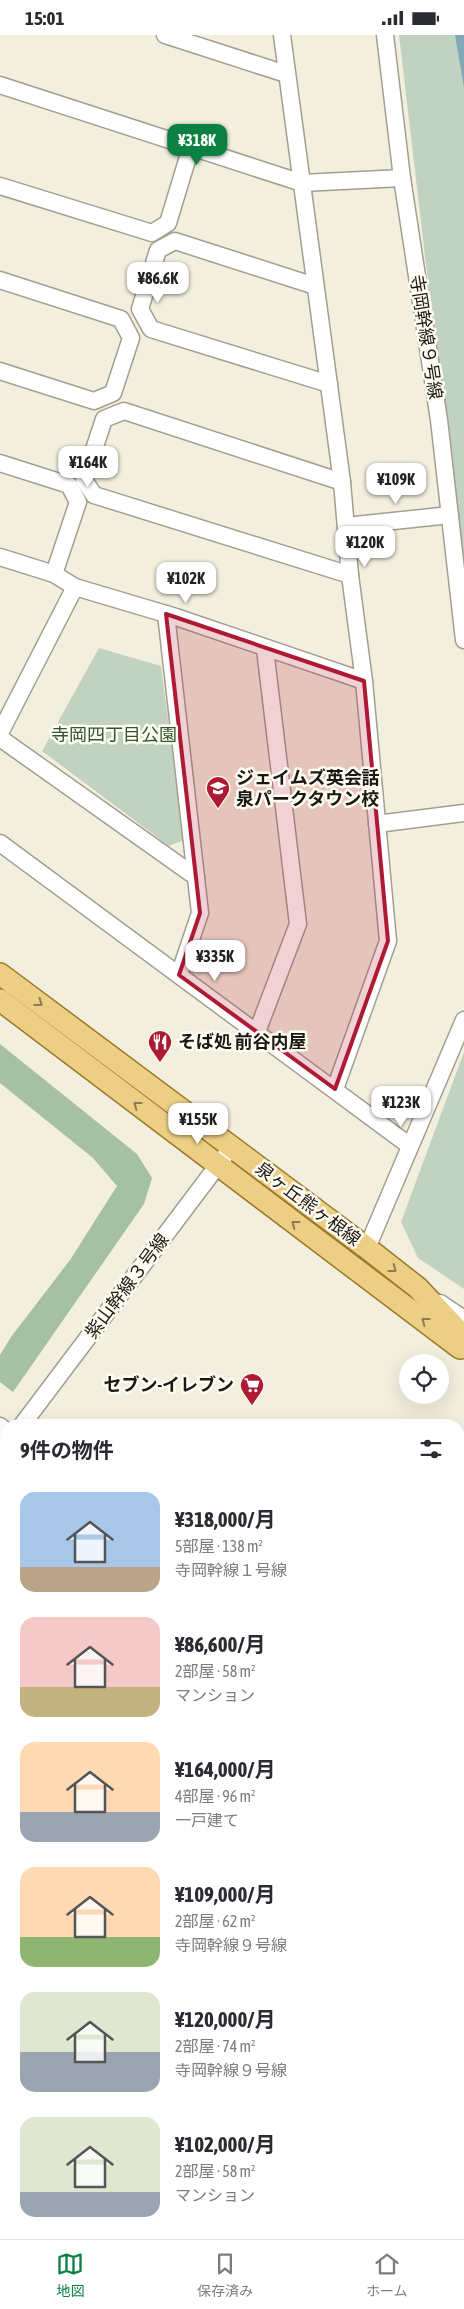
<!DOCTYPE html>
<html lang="ja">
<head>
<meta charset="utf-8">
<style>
  :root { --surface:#fff; --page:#f7f7f7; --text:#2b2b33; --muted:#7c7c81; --line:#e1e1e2; --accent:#0b8043 }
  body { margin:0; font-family:"Asap Condensed","Noto Sans JP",sans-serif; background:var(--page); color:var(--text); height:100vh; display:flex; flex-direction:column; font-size:19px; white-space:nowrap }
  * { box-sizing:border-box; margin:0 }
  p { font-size:16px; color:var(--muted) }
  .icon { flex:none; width:28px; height:28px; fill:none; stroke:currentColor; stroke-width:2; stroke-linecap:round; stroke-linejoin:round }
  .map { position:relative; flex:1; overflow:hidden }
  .drawer { position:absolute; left:0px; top:1384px; width:465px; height:821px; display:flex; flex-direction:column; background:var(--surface); border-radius:20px 20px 0 0; box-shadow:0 5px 20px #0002 }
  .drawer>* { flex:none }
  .fabs { position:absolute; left:399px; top:1319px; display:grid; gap:10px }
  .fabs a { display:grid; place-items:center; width:50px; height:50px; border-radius:50%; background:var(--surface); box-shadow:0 5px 20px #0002; font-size:25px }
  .price { position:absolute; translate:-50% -42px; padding:0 11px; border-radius:10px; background:#fff; color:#222; font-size:16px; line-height:32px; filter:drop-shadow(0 1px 2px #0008) }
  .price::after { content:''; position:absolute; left:50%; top:30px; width:15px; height:11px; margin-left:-8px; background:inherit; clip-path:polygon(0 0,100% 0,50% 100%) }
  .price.active { background:var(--accent); color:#fff }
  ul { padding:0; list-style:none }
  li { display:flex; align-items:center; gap:15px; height:125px; padding:0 20px }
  li span { display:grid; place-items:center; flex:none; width:140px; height:100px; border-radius:15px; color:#555 }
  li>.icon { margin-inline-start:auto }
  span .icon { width:60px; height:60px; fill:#fffc; stroke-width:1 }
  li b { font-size:21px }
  h2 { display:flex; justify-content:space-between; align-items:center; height:60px; padding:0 20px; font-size:21px }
  .status { display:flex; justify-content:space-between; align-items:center; height:35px; padding:0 25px; background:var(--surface); direction:ltr }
  .status svg { height:14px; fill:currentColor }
  .tab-bar { display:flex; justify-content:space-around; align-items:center; height:70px; border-top:1px solid var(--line); background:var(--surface); font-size:14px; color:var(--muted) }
  .tab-bar a { display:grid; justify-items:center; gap:2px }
  .tab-bar .active { color:var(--accent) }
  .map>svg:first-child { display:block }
  .green { fill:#c2d2c0 }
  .forest { fill:#a6c0a4 }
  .water { fill:#80a8b6 }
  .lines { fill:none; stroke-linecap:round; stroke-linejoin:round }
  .minor-casing { stroke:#a29f8f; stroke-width:19 }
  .major-casing { stroke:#9a7927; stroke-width:24 }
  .minor { stroke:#fff; stroke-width:16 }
  .major { stroke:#ecce84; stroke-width:21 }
  .oneway { stroke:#8d7c51 }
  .marked { fill:#ae1a34; fill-opacity:0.2; stroke:#ae1a34; stroke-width:4; stroke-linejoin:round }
  .labels { text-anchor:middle; stroke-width:5; stroke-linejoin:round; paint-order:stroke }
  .street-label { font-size:18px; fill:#191812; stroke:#fffcf2 }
  .park-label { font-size:18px; fill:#31572f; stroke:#fffcf2 }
  .poi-label { font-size:18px; font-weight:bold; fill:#191812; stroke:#fffcf2; text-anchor:start }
</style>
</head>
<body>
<div class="status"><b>15:01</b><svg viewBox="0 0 49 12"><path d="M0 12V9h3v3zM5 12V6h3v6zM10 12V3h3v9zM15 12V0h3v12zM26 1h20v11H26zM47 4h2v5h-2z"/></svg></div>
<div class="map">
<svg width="464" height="2204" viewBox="0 0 464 2204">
  <rect width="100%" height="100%" fill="#f3efde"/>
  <g class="green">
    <path d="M399 0H464V553Z"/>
    <path d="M99 613 161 631 184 805 169 811 42 716Z"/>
    <path d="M464 1017V1254L418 1223 401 1187Z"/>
  </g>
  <g class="forest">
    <path d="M0 1009 137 1119 152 1143 144 1169 13 1357 0 1347V1320L11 1302 70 1225 117 1151 93 1123 0 1048Z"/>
    <path d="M259 2199H359V2204H257Z"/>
  </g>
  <path class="water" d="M455 0H464V53Z"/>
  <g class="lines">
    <g class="minor-casing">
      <g id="minor">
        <path d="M165 0 286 39"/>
        <path d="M282 0 342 447 350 540 364 646 388 906 335 1054"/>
        <path d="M385 0 402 143 439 385 464 605"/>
        <path d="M0 50 302 148 402 143"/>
        <path d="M0 151 152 198 168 188 191 112"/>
        <path d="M0 245 121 284 131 303 113 358 94 366 0 336"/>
        <path d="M315 251 175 206 158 215 140 274 151 294 329 349"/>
        <path d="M0 428 69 450 78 467 54 539"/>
        <path d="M342 447 124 376 104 384 84 445 94 460 350 540"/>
        <path d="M346 491 450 480"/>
        <path d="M0 522 54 539 75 552 176 582 364 646"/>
        <path d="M166 579 200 878 179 940"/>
        <path d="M0 698 75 552"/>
        <path d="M0 703 196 842"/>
        <path d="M377 789 464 778"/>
        <path d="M0 808 410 1111"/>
        <path d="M257 997 298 889 265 614"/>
        <path d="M367 1213 464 985"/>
        <path d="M440 1268 464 1284"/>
        <path d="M22 1390 224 1122"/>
        <path d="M0 1391 6 1396"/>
        <path d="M0 1420 6 1411"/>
        <path d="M0 1480 6 1485"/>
        <path d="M0 1611 6 1614"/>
        <path d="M0 1730 6 1735"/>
        <path d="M0 1855 6 1860"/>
        <path d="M0 1978 6 1983"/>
        <path d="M0 2090 6 2092"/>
        <path d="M0 2192 6 2194"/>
        <path d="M19 2199 34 2204"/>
        <path d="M51 2204 53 2199"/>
        <path d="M154 2204 156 2199"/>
      </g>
    </g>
    <g class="major-casing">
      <g id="major">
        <path d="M0 939 367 1213 418 1253 464 1302"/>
        <path d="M0 965 460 1313"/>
      </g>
    </g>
    <use href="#minor" class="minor"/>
    <use href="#major" class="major"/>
  </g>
  <defs><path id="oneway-chevron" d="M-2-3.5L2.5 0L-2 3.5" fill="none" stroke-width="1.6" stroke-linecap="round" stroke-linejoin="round" transform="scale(1.25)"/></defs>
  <g class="oneway">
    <use href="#oneway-chevron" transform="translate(39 968) rotate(37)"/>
    <use href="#oneway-chevron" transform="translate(137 1070) rotate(-143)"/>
    <use href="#oneway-chevron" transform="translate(295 1189) rotate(-143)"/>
    <use href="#oneway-chevron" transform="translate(393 1234) rotate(38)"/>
    <use href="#oneway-chevron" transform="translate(425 1286) rotate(-143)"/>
  </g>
  <path class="marked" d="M166 579 364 646 388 906 335 1054 179 940 200 878Z"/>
  <defs>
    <g id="school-pin" transform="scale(1.25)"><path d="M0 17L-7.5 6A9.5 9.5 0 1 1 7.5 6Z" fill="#ae1a34" stroke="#fffcf2"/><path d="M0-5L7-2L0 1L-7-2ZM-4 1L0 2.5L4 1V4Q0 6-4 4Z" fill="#fff"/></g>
    <g id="restaurant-pin" transform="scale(1.25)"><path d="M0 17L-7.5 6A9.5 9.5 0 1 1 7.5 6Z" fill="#ae1a34" stroke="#fffcf2"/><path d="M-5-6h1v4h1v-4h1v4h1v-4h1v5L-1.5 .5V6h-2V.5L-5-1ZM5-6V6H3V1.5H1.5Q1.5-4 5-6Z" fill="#fff"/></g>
    <g id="supermarket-pin" transform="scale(1.25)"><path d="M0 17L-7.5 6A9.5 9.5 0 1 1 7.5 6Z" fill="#ae1a34" stroke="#fffcf2"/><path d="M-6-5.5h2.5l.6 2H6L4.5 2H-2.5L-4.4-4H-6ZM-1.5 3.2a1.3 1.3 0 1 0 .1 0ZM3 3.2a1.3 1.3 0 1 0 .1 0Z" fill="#fff"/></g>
  </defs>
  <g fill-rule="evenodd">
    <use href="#school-pin" x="218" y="753"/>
    <use href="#restaurant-pin" x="160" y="1007"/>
    <use href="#supermarket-pin" x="252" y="1350"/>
  </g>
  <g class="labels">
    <g class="street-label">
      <text transform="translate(426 302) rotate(81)" y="6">寺岡幹線９号線</text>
      <text transform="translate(308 1169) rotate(37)" y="6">泉ヶ丘熊ヶ根線</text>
      <text transform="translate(127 1251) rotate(-53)" y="6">紫山幹線３号線</text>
    </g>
    <g class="park-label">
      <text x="114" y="706">寺岡四丁目公園</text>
    </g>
    <g class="poi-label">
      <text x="236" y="749">ジェイムズ英会話<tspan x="236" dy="21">泉パークタウン校</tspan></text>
      <text x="178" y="1013">そば処 前谷内屋</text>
      <text x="234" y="1356" text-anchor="end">セブン-イレブン</text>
    </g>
  </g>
</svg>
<div class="fabs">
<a><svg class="icon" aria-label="locate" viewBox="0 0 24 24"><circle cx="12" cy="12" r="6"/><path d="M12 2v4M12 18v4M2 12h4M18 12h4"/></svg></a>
</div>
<b class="price active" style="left:197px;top:131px">¥318K</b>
<b class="price" style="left:158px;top:269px">¥86.6K</b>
<b class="price" style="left:88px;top:453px">¥164K</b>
<b class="price" style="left:396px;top:470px">¥109K</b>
<b class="price" style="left:365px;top:533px">¥120K</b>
<b class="price" style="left:186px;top:569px">¥102K</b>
<b class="price" style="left:215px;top:947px">¥335K</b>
<b class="price" style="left:401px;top:1093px">¥123K</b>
<b class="price" style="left:198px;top:1110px">¥155K</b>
<section class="drawer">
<h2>9件の物件<svg class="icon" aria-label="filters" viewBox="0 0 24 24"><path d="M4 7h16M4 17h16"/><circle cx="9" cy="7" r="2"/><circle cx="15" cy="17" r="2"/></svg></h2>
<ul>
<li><span style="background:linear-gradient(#a9c7e8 75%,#b9a48a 0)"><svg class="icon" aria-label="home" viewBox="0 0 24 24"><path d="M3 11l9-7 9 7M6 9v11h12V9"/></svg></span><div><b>¥318,000/月</b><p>5部屋 · 138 m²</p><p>寺岡幹線１号線</p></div></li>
<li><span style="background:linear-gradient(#f6c9c9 70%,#c2b280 0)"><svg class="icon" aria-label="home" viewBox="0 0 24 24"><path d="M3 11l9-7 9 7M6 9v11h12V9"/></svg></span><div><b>¥86,600/月</b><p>2部屋 · 58 m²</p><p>マンション</p></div></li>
<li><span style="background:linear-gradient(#ffd9b3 70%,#9aa5b1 0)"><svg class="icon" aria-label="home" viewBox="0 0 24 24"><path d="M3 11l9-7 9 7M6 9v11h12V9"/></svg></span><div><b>¥164,000/月</b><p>4部屋 · 96 m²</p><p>一戸建て</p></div></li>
<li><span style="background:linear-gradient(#ffd9b3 70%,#8fb573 0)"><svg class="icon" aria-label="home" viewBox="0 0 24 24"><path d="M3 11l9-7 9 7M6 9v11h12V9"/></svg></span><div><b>¥109,000/月</b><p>2部屋 · 62 m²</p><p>寺岡幹線９号線</p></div></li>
<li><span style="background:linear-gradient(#dfe7d0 60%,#9aa5b1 0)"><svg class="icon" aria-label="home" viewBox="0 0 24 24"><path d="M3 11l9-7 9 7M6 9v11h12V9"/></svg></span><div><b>¥120,000/月</b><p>2部屋 · 74 m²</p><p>寺岡幹線９号線</p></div></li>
<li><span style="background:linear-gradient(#dfe7d0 75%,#9aa5b1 0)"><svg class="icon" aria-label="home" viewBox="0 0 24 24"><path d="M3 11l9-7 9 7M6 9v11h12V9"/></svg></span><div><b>¥102,000/月</b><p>2部屋 · 58 m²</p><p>マンション</p></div></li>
</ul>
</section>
</div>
<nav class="tab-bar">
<a class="active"><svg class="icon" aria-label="map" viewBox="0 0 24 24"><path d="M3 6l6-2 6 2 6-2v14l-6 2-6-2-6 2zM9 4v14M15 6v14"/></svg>地図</a>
<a><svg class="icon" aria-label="saved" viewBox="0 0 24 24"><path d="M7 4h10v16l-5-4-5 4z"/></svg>保存済み</a>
<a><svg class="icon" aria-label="home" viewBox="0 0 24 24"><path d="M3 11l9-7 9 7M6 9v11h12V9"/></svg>ホーム</a>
</nav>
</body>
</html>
